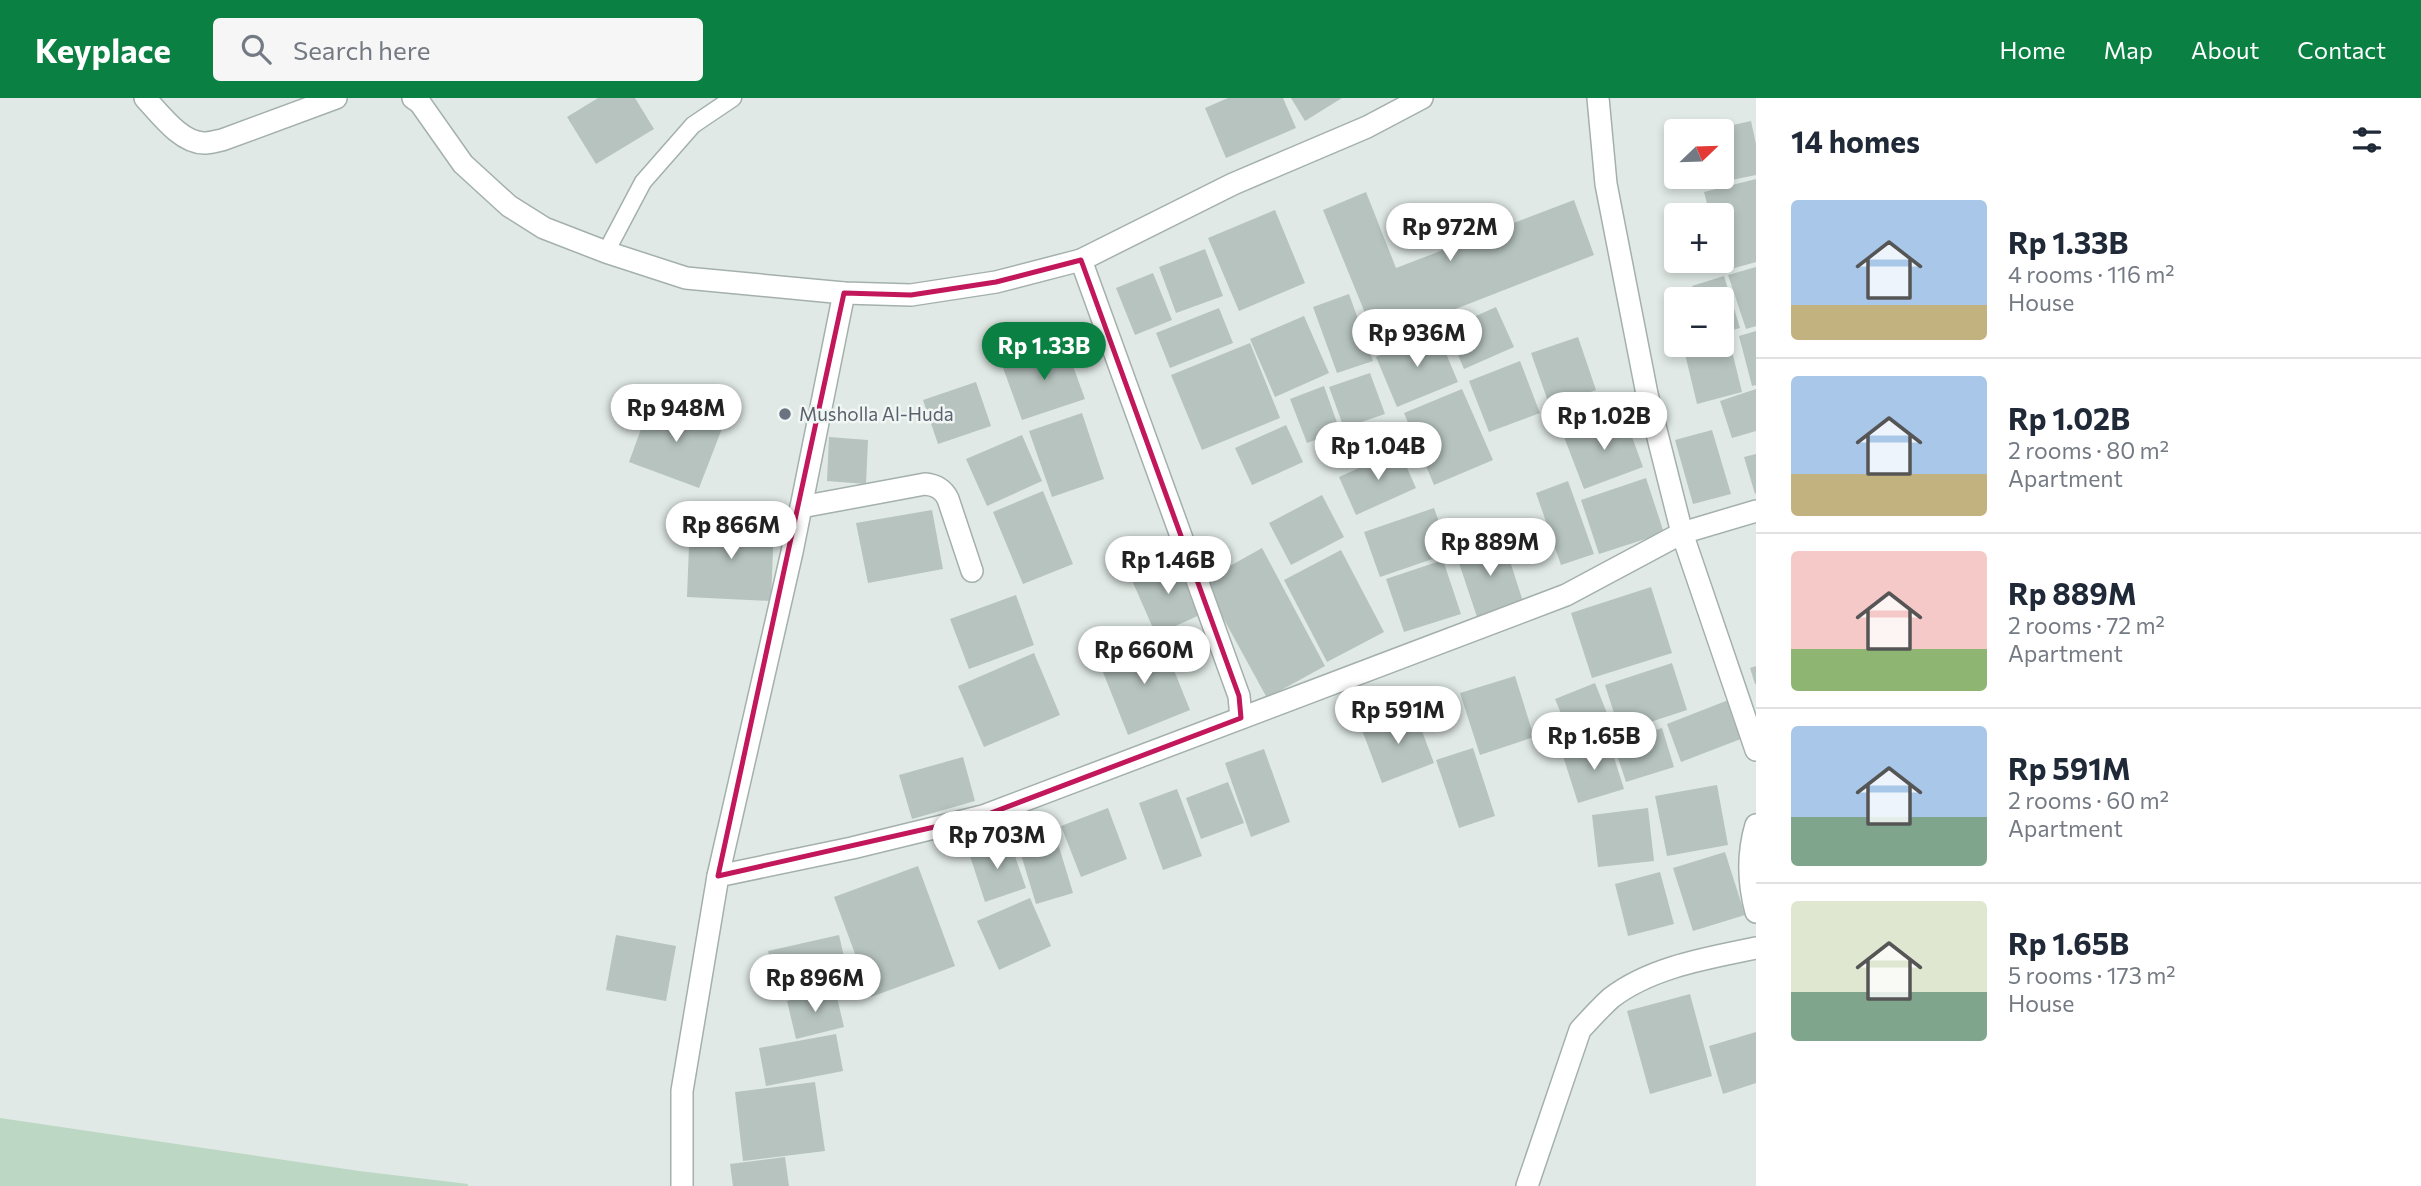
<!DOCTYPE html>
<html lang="en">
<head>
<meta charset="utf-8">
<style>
  :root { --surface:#fff; --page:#f6f6f7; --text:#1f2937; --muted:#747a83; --line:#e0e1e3; --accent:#0b8043 }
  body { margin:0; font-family:Commissioner,sans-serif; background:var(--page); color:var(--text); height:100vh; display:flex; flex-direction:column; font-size:26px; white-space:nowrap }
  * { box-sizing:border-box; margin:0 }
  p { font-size:23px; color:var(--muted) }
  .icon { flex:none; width:38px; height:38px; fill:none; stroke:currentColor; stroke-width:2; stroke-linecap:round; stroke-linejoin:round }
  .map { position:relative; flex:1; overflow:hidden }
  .sheet { display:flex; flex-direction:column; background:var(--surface); width:665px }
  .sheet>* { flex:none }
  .needle { width:46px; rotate:67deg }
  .tools { position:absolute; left:1664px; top:21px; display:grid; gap:14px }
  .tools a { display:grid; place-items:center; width:70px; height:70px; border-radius:7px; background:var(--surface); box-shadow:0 4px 10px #0003; font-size:35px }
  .price { position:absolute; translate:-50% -60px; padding:0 16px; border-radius:24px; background:#fff; color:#222; font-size:23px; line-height:46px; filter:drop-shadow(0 2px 4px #0008) }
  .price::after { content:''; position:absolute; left:50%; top:42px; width:21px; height:16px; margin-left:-10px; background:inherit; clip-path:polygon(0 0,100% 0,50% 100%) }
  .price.on { background:var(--accent); color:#fff }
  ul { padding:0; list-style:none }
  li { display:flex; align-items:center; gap:21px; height:175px; padding:0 35px }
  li+li { border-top:2px solid var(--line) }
  li span { display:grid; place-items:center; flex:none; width:196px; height:140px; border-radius:7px; color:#555 }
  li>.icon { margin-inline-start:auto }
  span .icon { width:84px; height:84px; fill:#fffc; stroke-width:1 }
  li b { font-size:30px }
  h2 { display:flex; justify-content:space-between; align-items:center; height:84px; padding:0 35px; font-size:30px }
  header { display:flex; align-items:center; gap:42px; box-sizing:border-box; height:98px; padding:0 35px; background:var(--accent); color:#fff }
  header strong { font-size:33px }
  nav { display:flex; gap:38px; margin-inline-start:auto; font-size:24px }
  .search { width:490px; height:63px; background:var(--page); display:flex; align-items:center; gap:18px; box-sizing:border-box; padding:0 24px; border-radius:7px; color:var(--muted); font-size:26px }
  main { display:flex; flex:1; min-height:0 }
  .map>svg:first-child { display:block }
  .green { fill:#bcd7c4 }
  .building { fill:#b6c3be }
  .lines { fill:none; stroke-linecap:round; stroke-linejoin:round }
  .lane-casing { stroke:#a4b0ac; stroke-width:19 }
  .street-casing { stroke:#a4b0ac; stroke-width:24 }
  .lane { stroke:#fff; stroke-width:16 }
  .street { stroke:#fff; stroke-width:21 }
  .marked { fill:none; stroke:#c2185b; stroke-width:5; stroke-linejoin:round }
  .worship-dot { fill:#6b7280; stroke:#f0f6f3; stroke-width:2.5 }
  .labels { text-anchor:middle; stroke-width:5; stroke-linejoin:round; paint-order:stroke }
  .worship-label { font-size:19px; fill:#5b616d; stroke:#f0f6f3; text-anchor:start }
</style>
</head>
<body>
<header>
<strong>Keyplace</strong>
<div class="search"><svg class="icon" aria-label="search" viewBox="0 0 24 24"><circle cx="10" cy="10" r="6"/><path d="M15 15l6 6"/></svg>Search here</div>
<nav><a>Home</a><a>Map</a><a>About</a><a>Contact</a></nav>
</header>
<main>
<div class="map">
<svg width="1756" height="1088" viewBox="0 0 1756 1088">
  <rect width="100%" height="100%" fill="#e0e9e5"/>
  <path class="green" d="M0 1020 359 1073 468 1086V1088H0Z"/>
  <g class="building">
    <path d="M598 0H635L654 31 596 66 567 19Z"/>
    <path d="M1228 0H1283L1296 30 1226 60 1205 10Z"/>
    <path d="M1291 0H1342L1305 23Z"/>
    <path d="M1751 23 1756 46V77L1697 89 1695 79H1722V33L1711 32Z"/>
    <path d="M1756 81V164L1724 173 1721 163 1722 117H1710L1704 94Z"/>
    <path d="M1366 94 1396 170 1574 102 1594 157 1376 242 1323 112Z"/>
    <path d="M1275 112 1305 185 1239 213 1208 140Z"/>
    <path d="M1205 151 1223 198 1176 215 1159 169Z"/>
    <path d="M1756 169V228L1746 231 1728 177Z"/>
    <path d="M1153 175 1172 222 1135 237 1116 190Z"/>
    <path d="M1724 178 1740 230 1722 235V201H1696L1692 188Z"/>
    <path d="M1349 196 1373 263 1337 275 1313 209Z"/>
    <path d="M1496 209 1514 249 1464 271 1447 231Z"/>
    <path d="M1219 210 1233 245 1170 270 1156 235Z"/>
    <path d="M1304 218 1329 275 1275 299 1250 241Z"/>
    <path d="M1756 233V287L1752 288 1739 238Z"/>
    <path d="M1437 234 1458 284 1397 309 1376 259Z"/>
    <path d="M1578 239 1596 292 1550 309 1531 255Z"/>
    <path d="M1250 245 1280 320 1202 352 1171 277Z"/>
    <path d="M1730 245 1742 294 1697 306 1685 256Z"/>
    <path d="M1065 246 1085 301 1022 322 1002 267Z"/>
    <path d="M1520 263 1540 315 1489 334 1469 283Z"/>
    <path d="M1370 275 1385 316 1344 330 1329 289Z"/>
    <path d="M976 284 991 328 938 346 923 302Z"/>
    <path d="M1324 288 1340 333 1307 345 1290 301Z"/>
    <path d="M1462 291 1493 362 1434 387 1404 315Z"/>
    <path d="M1756 291V333L1732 340 1720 303Z"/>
    <path d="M652 301 723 328 699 390 629 364Z"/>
    <path d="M1082 315 1104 381 1052 399 1029 333Z"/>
    <path d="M1624 317 1643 369 1584 391 1564 339Z"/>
    <path d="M1286 327 1303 364 1252 387 1235 350Z"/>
    <path d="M1712 332 1731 396 1693 406 1675 342Z"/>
    <path d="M1022 337 1042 383 987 408 966 361Z"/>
    <path d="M829 339 868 342 866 386 827 383Z"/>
    <path d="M1399 352 1416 390 1356 417 1339 379Z"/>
    <path d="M1756 356V395L1755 396 1744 359Z"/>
    <path d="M1646 380 1664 435 1599 456 1581 402Z"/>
    <path d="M1568 383 1594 456 1561 467 1536 395Z"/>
    <path d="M1043 393 1073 466 1023 486 993 414Z"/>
    <path d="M1322 397 1344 439 1291 467 1269 425Z"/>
    <path d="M1434 410 1450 455 1380 479 1364 434Z"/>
    <path d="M932 412 943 471 868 485 856 425Z"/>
    <path d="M690 423 774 426 771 503 687 499Z"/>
    <path d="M1501 435 1525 510 1479 525 1454 450Z"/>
    <path d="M1262 450 1325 568 1267 600 1203 483Z"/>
    <path d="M1341 452 1384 534 1327 564 1284 482Z"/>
    <path d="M1180 459 1204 515 1156 537 1131 480Z"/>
    <path d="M1443 462 1461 516 1404 534 1386 481Z"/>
    <path d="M1651 489 1672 555 1592 580 1571 515Z"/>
    <path d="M1016 497 1034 547 969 571 950 521Z"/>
    <path d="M1161 540 1190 612 1128 637 1099 564Z"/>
    <path d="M1034 555 1060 617 984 649 958 588Z"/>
    <path d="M1672 565 1687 612 1620 634 1605 587Z"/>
    <path d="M1756 568V586H1755L1750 570Z"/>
    <path d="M1515 578 1534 639 1480 657 1460 595Z"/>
    <path d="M1595 585 1612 628 1573 644 1555 601Z"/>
    <path d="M1731 601 1746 639 1681 664 1667 626Z"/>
    <path d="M1414 612 1434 665 1382 685 1362 632Z"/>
    <path d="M1662 630 1674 669 1626 684 1613 645Z"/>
    <path d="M1609 644 1624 691 1578 705 1563 658Z"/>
    <path d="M1473 650 1495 718 1459 730 1436 662Z"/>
    <path d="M1264 651 1290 724 1251 739 1225 665Z"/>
    <path d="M963 659 975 703 912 721 899 677Z"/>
    <path d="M1228 684 1244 725 1201 741 1186 700Z"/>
    <path d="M1717 687 1728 747 1667 758 1655 698Z"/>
    <path d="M1177 691 1202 758 1163 772 1139 705Z"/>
    <path d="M1108 710 1127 761 1081 779 1061 728Z"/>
    <path d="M1648 710 1654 763 1598 769 1592 717Z"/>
    <path d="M1053 729 1073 795 1036 806 1016 740Z"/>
    <path d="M1009 741 1026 790 985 804 969 755Z"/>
    <path d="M1725 754 1745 817 1693 833 1673 770Z"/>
    <path d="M918 768 955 868 871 899 834 799Z"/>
    <path d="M1660 774 1674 826 1628 838 1615 786Z"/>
    <path d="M1030 800 1051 848 999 872 977 823Z"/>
    <path d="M616 837 676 848 666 903 606 892Z"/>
    <path d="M839 837 850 885 779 901 768 853Z"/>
    <path d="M835 891 844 929 796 941 787 903Z"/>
    <path d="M1690 896 1712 978 1650 996 1627 913Z"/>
    <path d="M1756 934V985L1723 996 1709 948Z"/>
    <path d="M836 936 843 973 766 988 759 950Z"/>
    <path d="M815 984 825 1053 743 1063 735 994Z"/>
    <path d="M785 1059 789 1088H733L730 1066Z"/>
  </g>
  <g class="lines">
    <g class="lane-casing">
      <path id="lane" d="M606 154 643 84 693 27 733 0"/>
    </g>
    <g class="street-casing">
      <g id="street">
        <path d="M145 0C160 16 181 45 204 45 210 45 216 43 222 42L336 0"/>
        <path d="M413 0 420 5 463 66 509 108 544 130 606 154 686 180 844 195 911 197 996 184 1081 162"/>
        <path d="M1598 0 1606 86 1647 296 1682 435 1756 652"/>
        <path d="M801 409 925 386C936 387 943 391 948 401L972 473"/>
        <path d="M1241 620 1239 598 1081 162 1233 86 1367 29 1422 0"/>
        <path d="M1756 727C1747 757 1748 784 1756 814"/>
        <path d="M718 778 792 454 844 195"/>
        <path d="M682 1088V993L718 778 852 750 983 718 1566 497 1682 435 1756 413"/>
        <path d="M1527 1088 1580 932C1590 921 1600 910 1611 900 1651 869 1708 860 1756 850"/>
      </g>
    </g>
    <use href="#lane" class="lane"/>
    <use href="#street" class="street"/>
  </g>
  <path class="marked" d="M1081 162 1239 598 1241 620 983 718 718 778 844 195 911 197 996 184Z"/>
  <circle class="worship-dot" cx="785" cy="316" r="7"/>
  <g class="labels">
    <g class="worship-label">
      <text x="799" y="323">Musholla Al-Huda</text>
    </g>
  </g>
</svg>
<div class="tools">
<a><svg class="needle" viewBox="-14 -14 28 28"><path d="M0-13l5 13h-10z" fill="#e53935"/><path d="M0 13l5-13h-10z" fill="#747a83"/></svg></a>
<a>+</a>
<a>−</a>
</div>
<b class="price" style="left:1450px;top:165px">Rp 972M</b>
<b class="price" style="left:1417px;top:271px">Rp 936M</b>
<b class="price on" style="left:1044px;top:284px">Rp 1.33B</b>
<b class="price" style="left:676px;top:346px">Rp 948M</b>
<b class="price" style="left:1604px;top:354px">Rp 1.02B</b>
<b class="price" style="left:1378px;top:384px">Rp 1.04B</b>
<b class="price" style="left:731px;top:463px">Rp 866M</b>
<b class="price" style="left:1490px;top:480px">Rp 889M</b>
<b class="price" style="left:1168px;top:498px">Rp 1.46B</b>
<b class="price" style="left:1144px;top:588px">Rp 660M</b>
<b class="price" style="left:1398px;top:648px">Rp 591M</b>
<b class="price" style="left:1594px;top:674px">Rp 1.65B</b>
<b class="price" style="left:997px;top:773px">Rp 703M</b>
<b class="price" style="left:815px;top:916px">Rp 896M</b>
</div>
<section class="sheet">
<h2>14 homes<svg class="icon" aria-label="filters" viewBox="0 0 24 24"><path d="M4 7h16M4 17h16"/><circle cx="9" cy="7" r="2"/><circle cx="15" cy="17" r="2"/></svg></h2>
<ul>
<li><span style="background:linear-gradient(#a9c7e8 75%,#c2b280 0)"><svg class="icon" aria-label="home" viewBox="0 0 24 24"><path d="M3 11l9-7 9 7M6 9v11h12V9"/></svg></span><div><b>Rp 1.33B</b><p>4 rooms · 116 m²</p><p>House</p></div></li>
<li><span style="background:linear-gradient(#a9c7e8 70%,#c2b280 0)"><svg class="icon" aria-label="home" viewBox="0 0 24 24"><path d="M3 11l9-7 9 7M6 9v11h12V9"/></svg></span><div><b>Rp 1.02B</b><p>2 rooms · 80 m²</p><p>Apartment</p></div></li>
<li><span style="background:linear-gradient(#f6c9c9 70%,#8fb573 0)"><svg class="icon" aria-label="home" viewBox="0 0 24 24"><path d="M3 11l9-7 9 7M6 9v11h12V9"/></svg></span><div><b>Rp 889M</b><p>2 rooms · 72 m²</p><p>Apartment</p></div></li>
<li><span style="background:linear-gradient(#a9c7e8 65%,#7fa58c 0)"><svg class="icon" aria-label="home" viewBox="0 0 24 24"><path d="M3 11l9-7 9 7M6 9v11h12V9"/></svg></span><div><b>Rp 591M</b><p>2 rooms · 60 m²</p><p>Apartment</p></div></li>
<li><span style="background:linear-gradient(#dfe7d0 65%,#7fa58c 0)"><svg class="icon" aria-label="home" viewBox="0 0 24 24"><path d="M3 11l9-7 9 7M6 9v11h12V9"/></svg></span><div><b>Rp 1.65B</b><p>5 rooms · 173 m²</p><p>House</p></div></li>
</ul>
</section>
</main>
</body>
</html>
